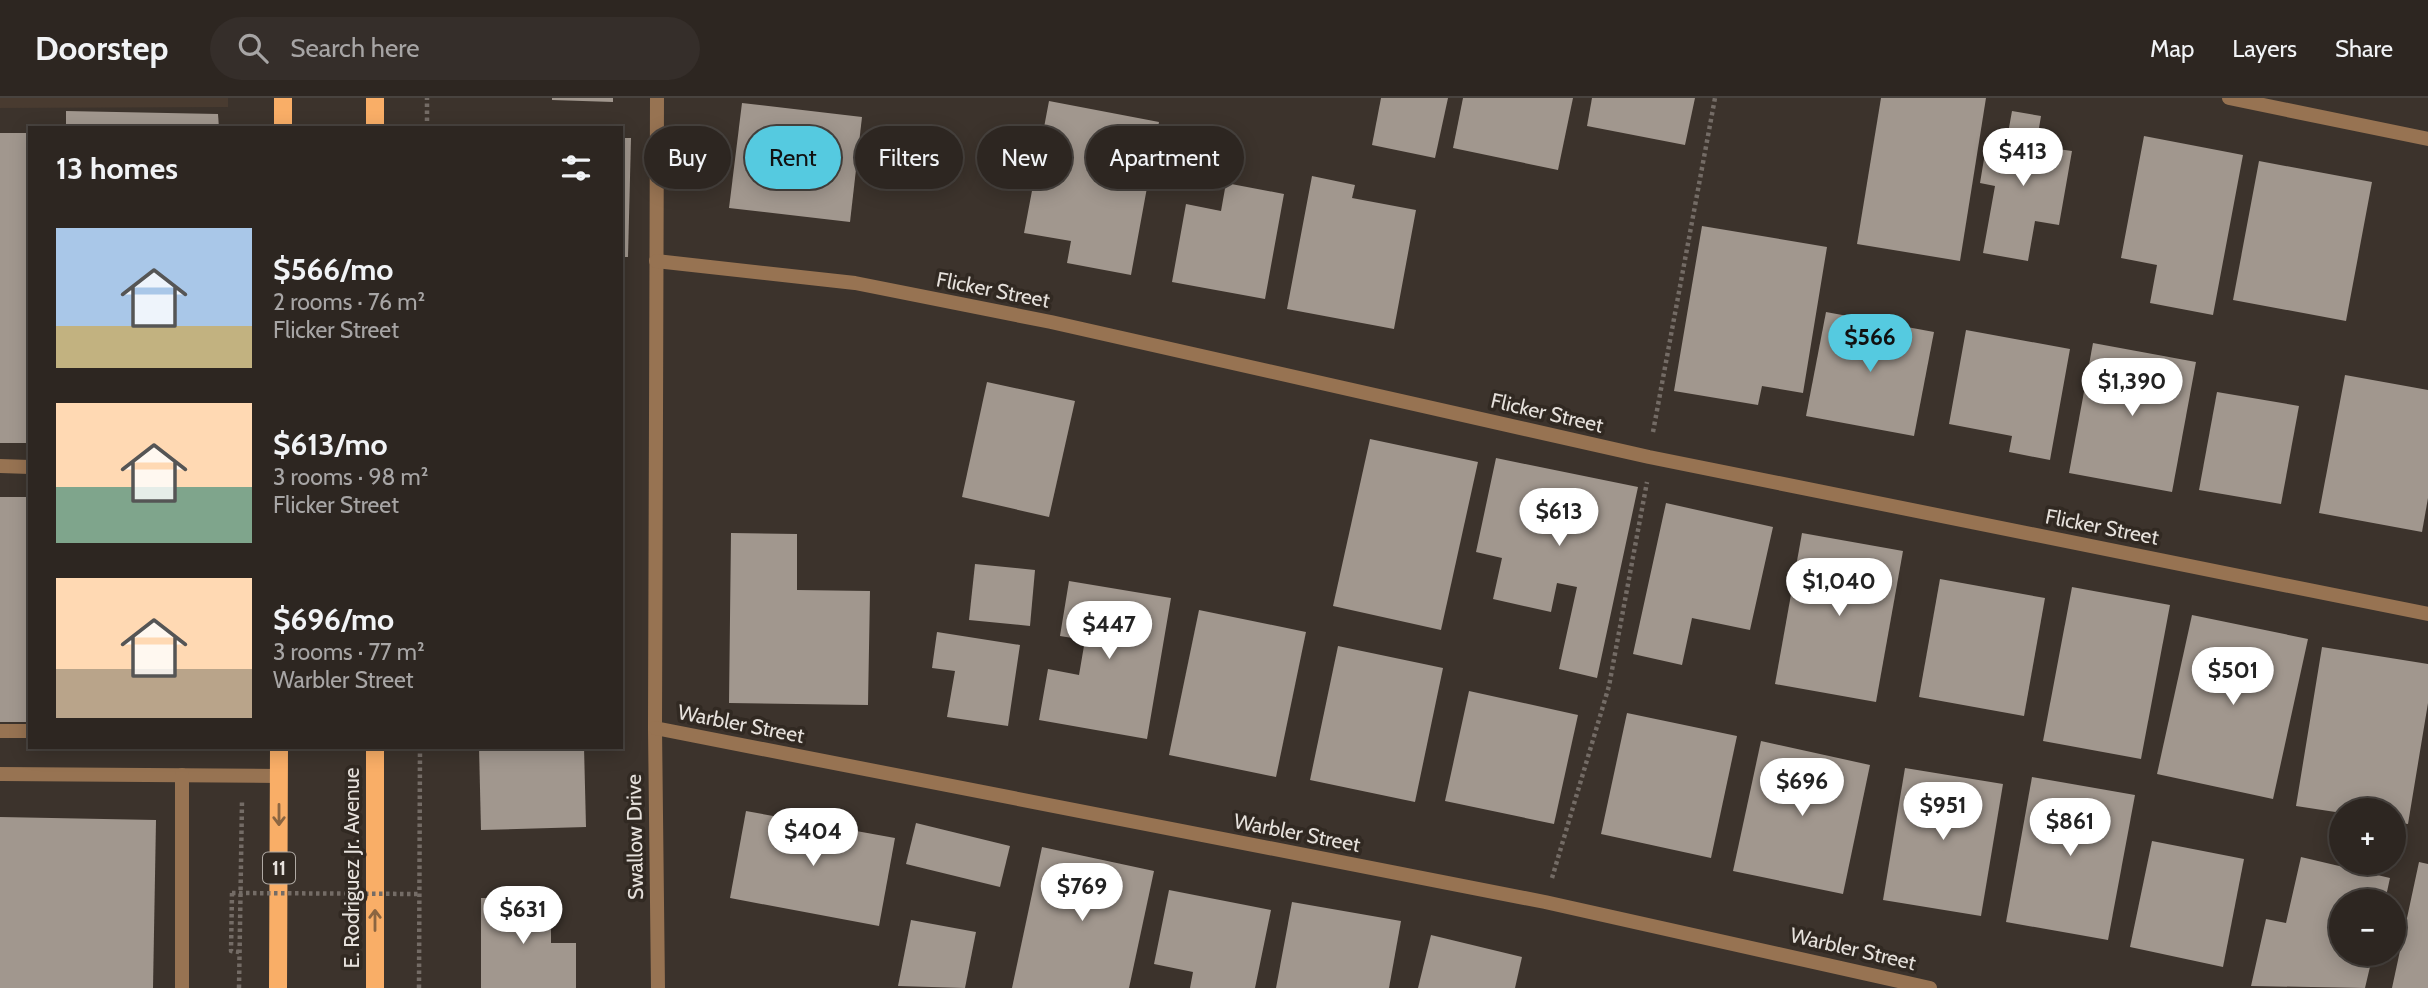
<!DOCTYPE html>
<html lang="en">
<head>
<meta charset="utf-8">
<style>
  :root { --surface:#2d2621; --page:#352e2a; --text:#f1f3f6; --muted:#a7a5a5; --line:#48433f; --accent:#55cae0 }
  body { margin:0; font-family:Cabin,sans-serif; background:var(--page); color:var(--text); height:100vh; display:flex; flex-direction:column; font-size:26px; white-space:nowrap }
  * { box-sizing:border-box; margin:0 }
  p { font-size:23px; color:var(--muted) }
  .icon { flex:none; width:38px; height:38px; fill:none; stroke:currentColor; stroke-width:2; stroke-linecap:round; stroke-linejoin:round }
  .map { position:relative; flex:1; overflow:hidden }
  .details { position:absolute; left:28px; top:28px; width:595px; height:623px; display:flex; flex-direction:column; background:var(--surface); border-radius:0px; box-shadow:0 4px 18px #0003,0 0 0 2px var(--line) }
  .details>* { flex:none }
  .banner { position:absolute; left:644px; top:28px; width:665px; height:63px; display:flex; gap:14px }
  .controls { position:absolute; left:2329px; top:700px; display:grid; gap:14px }
  .controls a { display:grid; place-items:center; width:77px; height:77px; border-radius:50%; background:var(--surface); box-shadow:0 4px 18px #0003,0 0 0 2px var(--line); font-size:35px }
  .price { position:absolute; translate:-50% -60px; padding:0 16px; border-radius:24px; background:#fff; color:#222; font-size:23px; line-height:46px; filter:drop-shadow(0 2px 4px #0008) }
  .price::after { content:''; position:absolute; left:50%; top:42px; width:21px; height:16px; margin-left:-10px; background:inherit; clip-path:polygon(0 0,100% 0,50% 100%) }
  .price.current { background:var(--accent); color:#111 }
  ul { padding:0; list-style:none }
  li { display:flex; align-items:center; gap:21px; height:175px; padding:0 28px }
  li span { display:grid; place-items:center; flex:none; width:196px; height:140px; border-radius:0px; color:#555 }
  li>.icon { margin-inline-start:auto }
  span .icon { width:84px; height:84px; fill:#fffc; stroke-width:1 }
  li b { font-size:30px }
  h2 { display:flex; justify-content:space-between; align-items:center; height:84px; padding:0 28px; font-size:30px }
  .pill { padding:0 24px; border-radius:32px; background:var(--surface); box-shadow:0 4px 18px #0003,0 0 0 2px var(--line); font-size:24px; line-height:63px }
  .pill.current { background:var(--accent); color:#111 }
  header { display:flex; align-items:center; gap:42px; box-sizing:border-box; height:98px; padding:0 35px; background:var(--surface); border-bottom:2px solid var(--line) }
  header strong { font-size:33px }
  nav { display:flex; gap:38px; margin-inline-start:auto; font-size:24px }
  .search { width:490px; height:63px; background:var(--page); display:flex; align-items:center; gap:18px; box-sizing:border-box; padding:0 24px; border-radius:38px; color:var(--muted); font-size:26px }
  .map>svg:first-child { display:block }
  .built { fill:#493b30 }
  .building { fill:#a1978e }
  .lines { fill:none; stroke-linecap:round; stroke-linejoin:round }
  .path { stroke:#746c66; stroke-width:4.5; stroke-dasharray:3.5 3.5; stroke-linecap:butt }
  .service { stroke:#977352; stroke-width:14 }
  .minor { stroke:#977352; stroke-width:14 }
  .primary { stroke:#f9ae67; stroke-width:18 }
  .path-bridge { stroke:#746c66; stroke-width:4.5; stroke-dasharray:3.5 3.5; stroke-linecap:butt }
  .oneway { stroke:#8b6541 }
  .labels { text-anchor:middle; stroke-width:7; stroke-linejoin:round; paint-order:stroke }
  .shield { fill:#312922; stroke:#b0aaa4; stroke-width:2 }
  .shield-label { font-size:19px; font-weight:bold; fill:#e6e1dc }
  .street-label { font-size:21px; fill:#e6e1dc; stroke:#312922 }
</style>
</head>
<body>
<header>
<strong>Doorstep</strong>
<div class="search"><svg class="icon" aria-label="search" viewBox="0 0 24 24"><circle cx="10" cy="10" r="6"/><path d="M15 15l6 6"/></svg>Search here</div>
<nav><a>Map</a><a>Layers</a><a>Share</a></nav>
</header>
<div class="map">
<svg width="2428" height="890" viewBox="0 0 2428 890">
  <rect width="100%" height="100%" fill="#3c332c"/>
  <path class="built" d="M0 0H228V9L0 10Z"/>
  <g class="building">
    <path d="M552 0H613V4L552 2Z"/>
    <path d="M1381 0H1448L1435 60 1372 47Z"/>
    <path d="M1463 0H1573L1558 72 1453 50Z"/>
    <path d="M1592 0H1695L1685 47 1587 28Z"/>
    <path d="M1881 0H1986L1960 163 1857 146Z"/>
    <path d="M1049 3 1159 24 1131 177 1067 165 1071 143 1024 135Z"/>
    <path d="M742 5 862 19 850 124 729 110Z"/>
    <path d="M66 13 218 16 219 30H66Z"/>
    <path d="M2012 13 2041 18 2036 48 2072 53 2059 127 2035 123 2028 163 1983 155 1995 88 1980 85 1986 49 2005 52Z"/>
    <rect x="0" y="35" width="30" height="310"/>
    <path d="M2144 38 2243 57 2213 217 2150 205 2157 167 2121 160Z"/>
    <path d="M621 40H631L628 159H621Z"/>
    <path d="M2259 63 2372 84 2346 223 2233 202Z"/>
    <path d="M1312 78 1355 87 1352 100 1416 112 1394 231 1287 211Z"/>
    <path d="M1226 85 1284 96 1265 201 1172 184 1186 106 1221 113Z"/>
    <path d="M1702 128 1827 149 1803 295 1762 288 1758 307 1674 293Z"/>
    <path d="M1826 214 1934 234 1914 338 1806 318Z"/>
    <path d="M1966 232 2070 251 2050 362 2009 354 2012 338 1949 326Z"/>
    <path d="M2093 245 2196 264 2172 394 2069 375Z"/>
    <path d="M2345 277 2428 292V400L2422 434 2319 415Z"/>
    <path d="M987 284 1075 303 1049 419 962 399Z"/>
    <path d="M2217 294 2299 308 2281 406 2199 392Z"/>
    <path d="M1370 341 1478 364 1441 532 1333 508Z"/>
    <path d="M1496 360 1638 389 1597 580 1559 571 1577 489 1557 485 1551 514 1493 501 1502 460 1476 454Z"/>
    <rect x="0" y="399" width="30" height="225"/>
    <path d="M1666 405 1773 429 1750 532 1692 520 1682 567 1633 556Z"/>
    <path d="M731 435 797 436V492L870 493 868 607 729 605Z"/>
    <path d="M1802 435 1903 453 1876 604 1775 586Z"/>
    <path d="M975 466 1035 472 1030 528 969 522Z"/>
    <path d="M1940 481 2045 500 2024 618 1919 599Z"/>
    <path d="M1069 483 1171 500 1147 641 1039 622 1048 571 1079 577 1085 542 1060 538Z"/>
    <path d="M2072 489 2170 507 2141 661 2043 643Z"/>
    <path d="M1199 512 1306 534 1276 679 1169 657Z"/>
    <path d="M2192 517 2308 541 2273 701 2157 676Z"/>
    <path d="M937 534 1020 547 1008 628 947 619 955 573 932 570Z"/>
    <path d="M1338 548 1443 570 1415 704 1310 682Z"/>
    <path d="M2322 549 2428 566V605L2408 726 2394 724V712H2342V715L2296 708Z"/>
    <path d="M1469 593 1578 617 1554 726 1445 703Z"/>
    <path d="M1627 615 1737 638 1711 760 1601 736Z"/>
    <path d="M1761 643 1870 667 1843 796 1733 773Z"/>
    <path d="M479 649H584L586 729 481 732Z"/>
    <path d="M1905 670 2003 686 1981 818 1883 802Z"/>
    <path d="M2032 679 2135 697 2108 842 2006 824Z"/>
    <path d="M746 713 895 740 879 828 730 800Z"/>
    <path d="M0 719 156 722 153 890H0Z"/>
    <path d="M916 725 1010 748 1000 789 906 766Z"/>
    <path d="M2152 743 2244 761 2223 869 2130 849Z"/>
    <path d="M1042 749 1154 773 1129 890H1012Z"/>
    <path d="M2301 759 2390 780 2385 803H2342V856H2373L2365 890 2251 888 2266 821 2286 825Z"/>
    <path d="M2419 764 2428 766V890H2392Z"/>
    <path d="M1169 792 1271 812 1255 890H1190L1193 874 1154 866Z"/>
    <path d="M481 800H551V845H576V890H481Z"/>
    <path d="M1292 804 1401 823 1389 890H1276Z"/>
    <path d="M911 822 976 834 965 890 898 888Z"/>
    <path d="M1431 837 1522 859 1515 890H1418Z"/>
  </g>
  <g class="lines">
    <g class="path">
      <path d="M427 30V0"/>
      <path d="M1653 334 1715 0"/>
      <path d="M1552 780 1609 588 1647 384"/>
      <path d="M232 795 231 853 239 854"/>
      <path d="M239 890 242 703"/>
      <path d="M419 890 420 649"/>
    </g>
    <g class="service">
      <path d="M0 368 30 369"/>
      <path d="M0 633H30"/>
      <path d="M0 676 279 678"/>
      <path d="M182 677V890"/>
    </g>
    <g class="minor">
      <path d="M657 0 655 630 658 890"/>
      <path d="M2229 0 2428 41"/>
      <path d="M656 163 855 185 1051 224 1649 359 2428 516"/>
      <path d="M655 630 1545 804 1930 890"/>
    </g>
    <g class="primary">
      <path d="M375 0V30"/>
      <path d="M283 30V0"/>
      <path d="M375 649V890"/>
      <path d="M278 890 279 649"/>
    </g>
    <path class="path-bridge" d="M232 795 419 796"/>
  </g>
  <defs><path id="oneway-shaft" d="M-6 0H5M1.5-3L5.5 0L1.5 3" fill="none" stroke-width="1.6" stroke-linecap="round" stroke-linejoin="round" transform="scale(1.75)"/></defs>
  <g class="oneway">
    <use href="#oneway-shaft" transform="translate(279 717) rotate(90)"/>
    <use href="#oneway-shaft" transform="translate(375 822) rotate(-90)"/>
  </g>
  <g class="labels">
    <rect class="shield" x="263" y="754.5" width="32" height="31" rx="5"/>
    <g class="shield-label">
      <text x="279" y="777">11</text>
    </g>
    <g class="street-label">
      <text transform="translate(993 192) rotate(11)" y="7">Flicker Street</text>
      <text transform="translate(1547 315) rotate(13)" y="7">Flicker Street</text>
      <text transform="translate(2102 429) rotate(11)" y="7">Flicker Street</text>
      <text transform="translate(741 626) rotate(11)" y="7">Warbler Street</text>
      <text transform="translate(1297 735) rotate(11)" y="7">Warbler Street</text>
      <text transform="translate(635 739) rotate(-91)" y="7">Swallow Drive</text>
      <text transform="translate(352 770) rotate(-90)" y="7">E. Rodriguez Jr. Avenue</text>
      <text transform="translate(1853 851) rotate(13)" y="7">Warbler Street</text>
    </g>
  </g>
</svg>
<div class="controls">
<a>+</a>
<a>−</a>
</div>
<b class="price" style="left:2023px;top:90px">$413</b>
<b class="price current" style="left:1870px;top:276px">$566</b>
<b class="price" style="left:2132px;top:320px">$1,390</b>
<b class="price" style="left:1559px;top:450px">$613</b>
<b class="price" style="left:1839px;top:520px">$1,040</b>
<b class="price" style="left:1109px;top:563px">$447</b>
<b class="price" style="left:2233px;top:609px">$501</b>
<b class="price" style="left:1802px;top:720px">$696</b>
<b class="price" style="left:1943px;top:744px">$951</b>
<b class="price" style="left:2070px;top:760px">$861</b>
<b class="price" style="left:813px;top:770px">$404</b>
<b class="price" style="left:1082px;top:825px">$769</b>
<b class="price" style="left:523px;top:848px">$631</b>
<div class="banner">
<a class="pill">Buy</a>
<a class="pill current">Rent</a>
<a class="pill">Filters</a>
<a class="pill">New</a>
<a class="pill">Apartment</a>
</div>
<section class="details">
<h2>13 homes<svg class="icon" aria-label="filters" viewBox="0 0 24 24"><path d="M4 7h16M4 17h16"/><circle cx="9" cy="7" r="2"/><circle cx="15" cy="17" r="2"/></svg></h2>
<ul>
<li><span style="background:linear-gradient(#a9c7e8 70%,#c2b280 0)"><svg class="icon" aria-label="home" viewBox="0 0 24 24"><path d="M3 11l9-7 9 7M6 9v11h12V9"/></svg></span><div><b>$566/mo</b><p>2 rooms · 76 m²</p><p>Flicker Street</p></div></li>
<li><span style="background:linear-gradient(#ffd9b3 60%,#7fa58c 0)"><svg class="icon" aria-label="home" viewBox="0 0 24 24"><path d="M3 11l9-7 9 7M6 9v11h12V9"/></svg></span><div><b>$613/mo</b><p>3 rooms · 98 m²</p><p>Flicker Street</p></div></li>
<li><span style="background:linear-gradient(#ffd9b3 65%,#b9a48a 0)"><svg class="icon" aria-label="home" viewBox="0 0 24 24"><path d="M3 11l9-7 9 7M6 9v11h12V9"/></svg></span><div><b>$696/mo</b><p>3 rooms · 77 m²</p><p>Warbler Street</p></div></li>
</ul>
</section>
</div>
</body>
</html>
